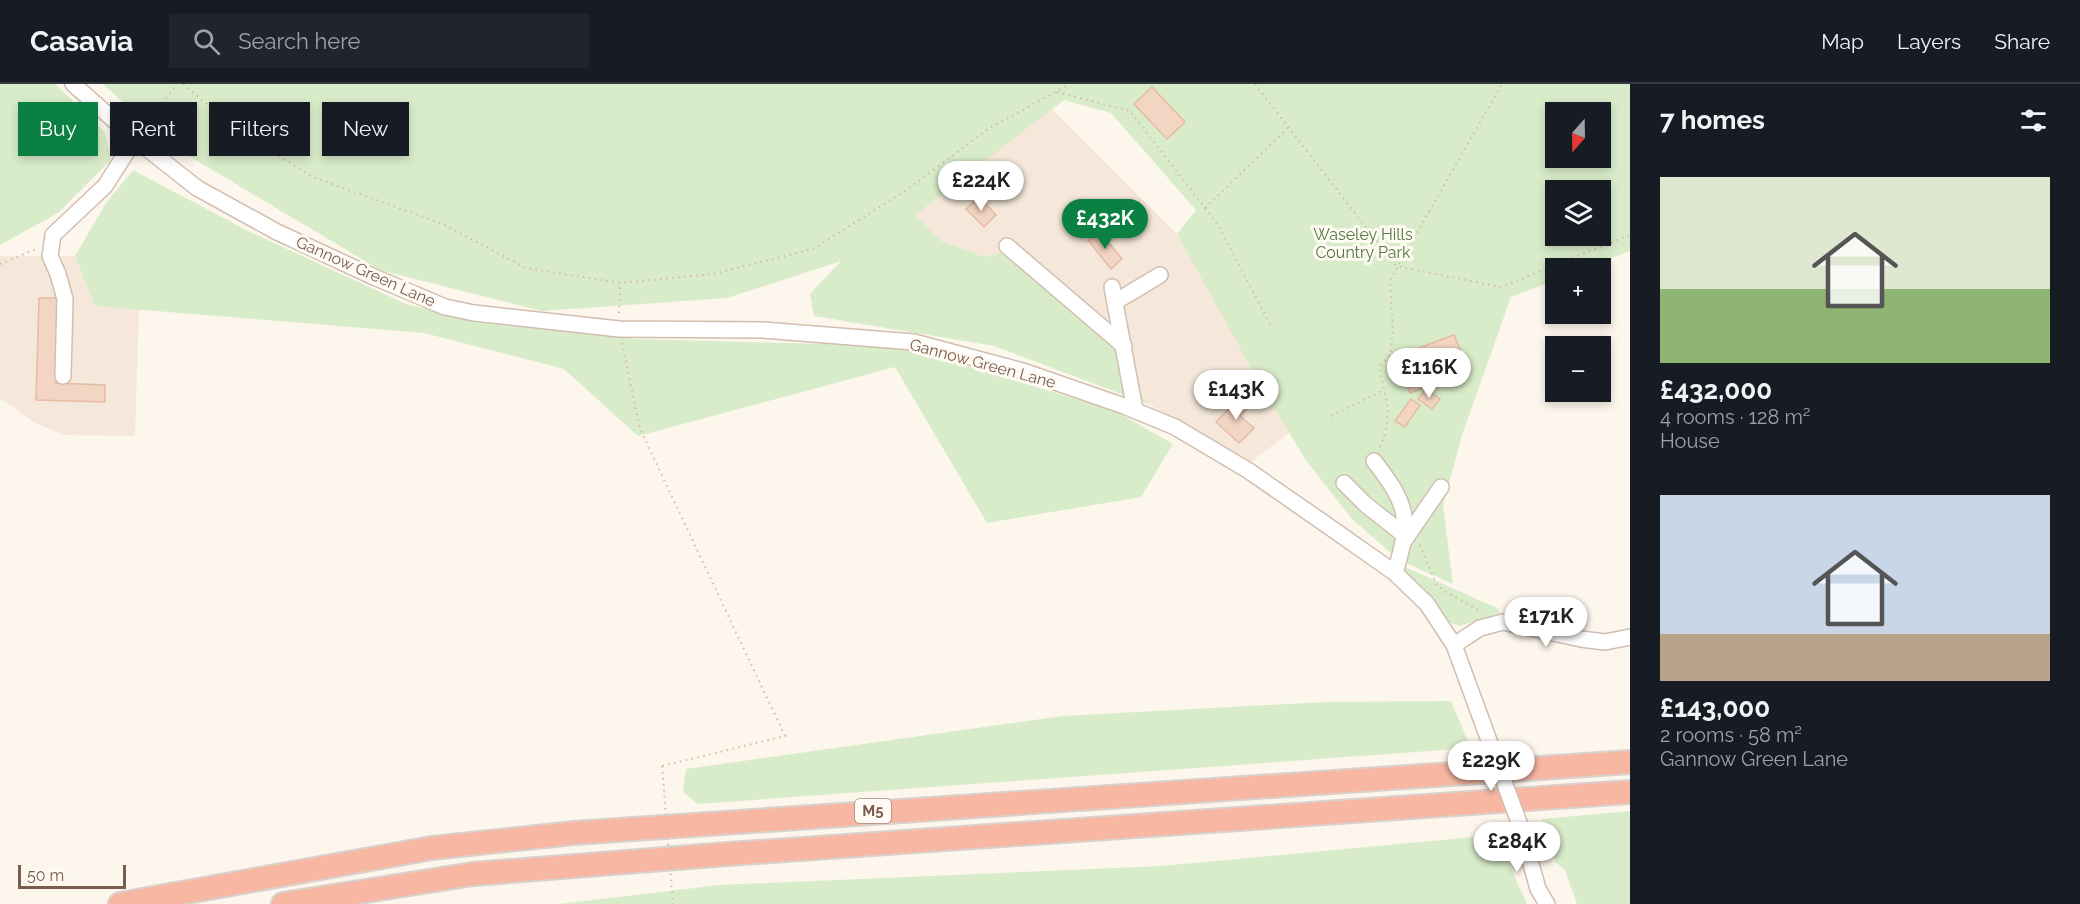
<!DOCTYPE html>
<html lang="en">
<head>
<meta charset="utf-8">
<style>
  :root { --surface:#171b24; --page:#20242c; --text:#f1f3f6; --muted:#9ea1a6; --line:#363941; --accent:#0b8043 }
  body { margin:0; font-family:Raleway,sans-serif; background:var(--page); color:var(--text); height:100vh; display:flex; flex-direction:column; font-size:22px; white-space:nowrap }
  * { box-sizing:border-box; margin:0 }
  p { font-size:20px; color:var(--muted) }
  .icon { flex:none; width:33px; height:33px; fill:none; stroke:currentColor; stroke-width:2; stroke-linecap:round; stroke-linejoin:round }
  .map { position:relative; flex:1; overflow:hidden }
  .side { display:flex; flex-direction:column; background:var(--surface); width:450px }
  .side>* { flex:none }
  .guide { position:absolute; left:18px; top:18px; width:570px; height:54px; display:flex; gap:12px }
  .needle { width:39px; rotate:200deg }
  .buttons { position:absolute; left:1545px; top:18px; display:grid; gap:12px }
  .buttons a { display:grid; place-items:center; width:66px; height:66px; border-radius:0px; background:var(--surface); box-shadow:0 3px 9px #0003; font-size:30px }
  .scale { position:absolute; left:18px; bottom:15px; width:108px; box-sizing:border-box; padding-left:6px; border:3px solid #7a5c4d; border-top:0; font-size:16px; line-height:21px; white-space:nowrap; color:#7a5c4d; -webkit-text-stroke:4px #fffaf3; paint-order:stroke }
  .price { position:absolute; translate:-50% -51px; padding:0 14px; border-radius:21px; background:#fff; color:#222; font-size:20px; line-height:39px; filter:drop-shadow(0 2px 3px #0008) }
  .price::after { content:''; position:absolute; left:50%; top:36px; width:18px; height:14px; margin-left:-9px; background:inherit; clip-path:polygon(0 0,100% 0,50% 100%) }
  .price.on { background:var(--accent); color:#fff }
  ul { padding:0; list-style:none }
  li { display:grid; align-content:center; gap:12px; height:318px; padding:0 30px }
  li span { display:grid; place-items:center; height:186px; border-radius:0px; color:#555 }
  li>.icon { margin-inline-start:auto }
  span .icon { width:108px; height:108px; fill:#fffc; stroke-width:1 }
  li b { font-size:26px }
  h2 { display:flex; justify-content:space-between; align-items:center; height:72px; padding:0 30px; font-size:26px }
  .pill { padding:0 21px; border-radius:0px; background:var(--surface); box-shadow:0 3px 9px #0003; font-size:21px; line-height:54px }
  .pill.on { background:var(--accent); color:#fff }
  header { display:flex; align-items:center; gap:36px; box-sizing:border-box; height:84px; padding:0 30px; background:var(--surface); border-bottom:2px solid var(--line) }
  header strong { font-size:28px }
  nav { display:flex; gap:33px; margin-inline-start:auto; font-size:21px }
  .search { width:420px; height:54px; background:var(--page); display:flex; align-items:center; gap:15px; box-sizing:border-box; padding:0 21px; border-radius:0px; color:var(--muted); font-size:22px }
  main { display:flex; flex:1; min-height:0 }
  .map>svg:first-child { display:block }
  .residential { fill:#f5e8da }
  .green { fill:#d8ecc9; fill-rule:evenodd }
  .building { fill:#f3d5c3; stroke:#e6bba3; stroke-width:1.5 }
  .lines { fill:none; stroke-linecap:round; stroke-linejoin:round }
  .minor-casing { stroke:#d1beb0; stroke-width:18 }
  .highway-casing { stroke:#dad1cd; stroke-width:26 }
  .path { stroke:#d9b8a5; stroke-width:2; stroke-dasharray:1.5 4.5; stroke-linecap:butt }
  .minor { stroke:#fff; stroke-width:15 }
  .highway { stroke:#f7b7a3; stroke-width:22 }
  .minor-bridge-casing { stroke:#d1beb0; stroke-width:18; stroke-linecap:butt }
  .path-bridge { stroke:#d9b8a5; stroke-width:2; stroke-dasharray:1.5 4.5; stroke-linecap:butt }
  .minor-bridge { stroke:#fff; stroke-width:15 }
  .labels { text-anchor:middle; stroke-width:6; stroke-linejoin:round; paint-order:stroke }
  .shield { fill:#fffaf3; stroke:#a28b7f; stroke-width:1.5 }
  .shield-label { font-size:15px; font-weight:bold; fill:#7a5c4d }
  .park-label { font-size:16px; fill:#537a41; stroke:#fffaf3 }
  .street-label { font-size:16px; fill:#7a5c4d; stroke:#fffaf3 }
</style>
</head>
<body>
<header>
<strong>Casavia</strong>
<div class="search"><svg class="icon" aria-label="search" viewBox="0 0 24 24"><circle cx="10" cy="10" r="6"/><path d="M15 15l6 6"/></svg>Search here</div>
<nav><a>Map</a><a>Layers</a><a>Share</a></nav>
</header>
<main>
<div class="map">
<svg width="1630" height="820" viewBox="0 0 1630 820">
  <rect width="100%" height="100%" fill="#fdf6ec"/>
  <g class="residential">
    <path d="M1052 25 1177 150 1289 349 1251 378 1148 320 1018 164 985 173 941 157 914 131Z"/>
    <path d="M0 172H75L95 222 139 225 135 352 64 351 35 339 0 314Z"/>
  </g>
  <g class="green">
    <path d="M0 0H55L105 48 111 76 58 129 0 161Z"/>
    <path d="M103 0H1630V167L1584 184H1556L1555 196 1511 213 1462 351 1443 422 1453 500 1399 476 1352 435 1305 375 1256 293 1177 150 1196 126 1111 29 1064 16 915 131 941 157 985 173 1018 164 1112 248 1137 305 1148 320 994 262 814 232 810 210 841 177 727 214 542 227 380 186 169 60ZM1556 28H1600V74H1556ZM1556 106H1600V152H1556Z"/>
    <path d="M133 86 248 147 406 220 481 239 637 255 899 262 1113 326 1173 360 1141 413 987 439 895 283 638 352 564 285 424 249 95 222 75 172 106 119Z"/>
    <path d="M1405 483 1497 524 1500 529 1460 542 1448 538 1406 495Z"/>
    <path d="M1451 617 1471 664 698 720 683 708 686 685 1063 632 1326 618Z"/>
    <path d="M1630 727V820H1577L1565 786 1556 779 1542 735Z"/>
    <path d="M1496 751 1527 820H559L720 801 1161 782Z"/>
  </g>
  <g class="building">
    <path d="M1152 3 1185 38 1167 55 1134 20Z"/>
    <path d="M979 113 996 131 984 143 966 125Z"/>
    <path d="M1099 147 1122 175 1111 185 1088 156Z"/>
    <path d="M39 214H59L56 299 105 301V318L36 316Z"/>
    <path d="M1454 251 1460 265 1439 273 1444 287 1427 294 1416 265Z"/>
    <path d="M1411 273 1423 304 1410 309 1398 278Z"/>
    <path d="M1426 304 1440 315 1432 325 1418 315Z"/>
    <path d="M1240 313 1250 322 1240 332 1254 344 1239 359 1216 338Z"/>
    <path d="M1411 315 1420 321 1405 343 1395 337Z"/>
  </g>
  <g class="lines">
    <g class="minor-casing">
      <g id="minor">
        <path d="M73 0 135 55 197 104 277 148 374 193 445 223 474 229 619 245 763 246 914 258 1026 288 1124 322 1175 343 1249 387 1321 437 1395 489 1427 520 1454 561 1491 662"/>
        <path d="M1007 162 1124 262"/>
        <path d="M1112 203 1135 326"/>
        <path d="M1115 218 1160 191"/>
        <path d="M63 292 65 215 58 190 50 172 53 151 105 102 135 55"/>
        <path d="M1374 377C1409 422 1411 435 1395 489"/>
        <path d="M1344 399 1365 420 1403 450"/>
        <path d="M1404 457 1441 403"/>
        <path d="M1454 561 1480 544 1503 538 1581 555 1605 558 1630 553"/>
        <path d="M1521 744 1538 805 1547 820"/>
      </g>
    </g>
    <g class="highway-casing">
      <g id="highway">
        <path d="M120 820 432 764 574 749 1630 678"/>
        <path d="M283 820 473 790 728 770 1630 708"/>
      </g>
    </g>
    <g class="path">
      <path d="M183 0 240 48 313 93 443 140 526 184 620 199 713 190 813 165 908 105 988 45 1070 0"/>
      <path d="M1255 0 1396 182 1501 203 1630 151"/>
      <path d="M1057 8 1130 27 1218 141 1270 240"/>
      <path d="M144 43 177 0"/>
      <path d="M1205 124 1289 43"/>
      <path d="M0 180 36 165"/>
      <path d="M619 229 620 199"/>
      <path d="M622 259 640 345 785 652 662 682"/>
      <path d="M1331 332 1384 306"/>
      <path d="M1380 363C1394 330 1386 316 1379 283L1390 271 1393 247 1390 196 1502 0"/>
      <path d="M1420 461 1436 500 1446 508 1482 528"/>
    </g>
    <use href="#minor" class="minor"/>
    <use href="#highway" class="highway"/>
    <g class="minor-bridge-casing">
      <path id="minor-bridge" d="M1491 662 1521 744"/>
    </g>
    <path class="path-bridge" d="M662 682 673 820"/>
    <use href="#minor-bridge" class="minor-bridge"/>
  </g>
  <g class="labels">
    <rect class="shield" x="855" y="715" width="36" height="24" rx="4.5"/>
    <g class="shield-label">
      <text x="873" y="732">M5</text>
    </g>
    <g class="park-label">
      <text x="1363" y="156">Waseley Hills<tspan x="1363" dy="18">Country Park</tspan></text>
    </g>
    <g class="street-label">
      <text transform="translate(366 187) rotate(24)" y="6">Gannow Green Lane</text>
      <text transform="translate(983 279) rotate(15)" y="6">Gannow Green Lane</text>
    </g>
  </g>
</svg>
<div class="buttons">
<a><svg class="needle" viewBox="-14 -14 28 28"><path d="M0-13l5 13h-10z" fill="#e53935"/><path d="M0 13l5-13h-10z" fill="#9ea1a6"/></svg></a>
<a><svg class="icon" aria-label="layers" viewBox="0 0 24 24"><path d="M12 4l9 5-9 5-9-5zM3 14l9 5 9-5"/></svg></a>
<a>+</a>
<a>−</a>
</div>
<div class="scale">50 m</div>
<b class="price" style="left:981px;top:128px">£224K</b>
<b class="price on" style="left:1105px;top:166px">£432K</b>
<b class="price" style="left:1429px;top:315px">£116K</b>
<b class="price" style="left:1236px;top:337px">£143K</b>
<b class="price" style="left:1546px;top:564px">£171K</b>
<b class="price" style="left:1491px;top:708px">£229K</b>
<b class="price" style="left:1517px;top:789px">£284K</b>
<div class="guide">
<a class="pill on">Buy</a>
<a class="pill">Rent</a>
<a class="pill">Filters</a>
<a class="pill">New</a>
</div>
</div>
<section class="side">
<h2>7 homes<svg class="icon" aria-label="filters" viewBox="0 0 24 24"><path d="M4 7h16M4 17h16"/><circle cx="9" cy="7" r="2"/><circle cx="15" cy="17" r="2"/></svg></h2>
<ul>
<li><span style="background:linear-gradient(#dfe7d0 60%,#8fb573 0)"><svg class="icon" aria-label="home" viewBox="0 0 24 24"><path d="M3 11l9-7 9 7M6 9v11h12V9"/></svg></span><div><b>£432,000</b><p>4 rooms · 128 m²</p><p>House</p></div></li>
<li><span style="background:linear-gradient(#c9d6e8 75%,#b9a48a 0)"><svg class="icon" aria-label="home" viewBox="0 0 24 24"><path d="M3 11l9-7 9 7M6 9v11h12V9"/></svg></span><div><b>£143,000</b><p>2 rooms · 58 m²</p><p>Gannow Green Lane</p></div></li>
</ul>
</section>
</main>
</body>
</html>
